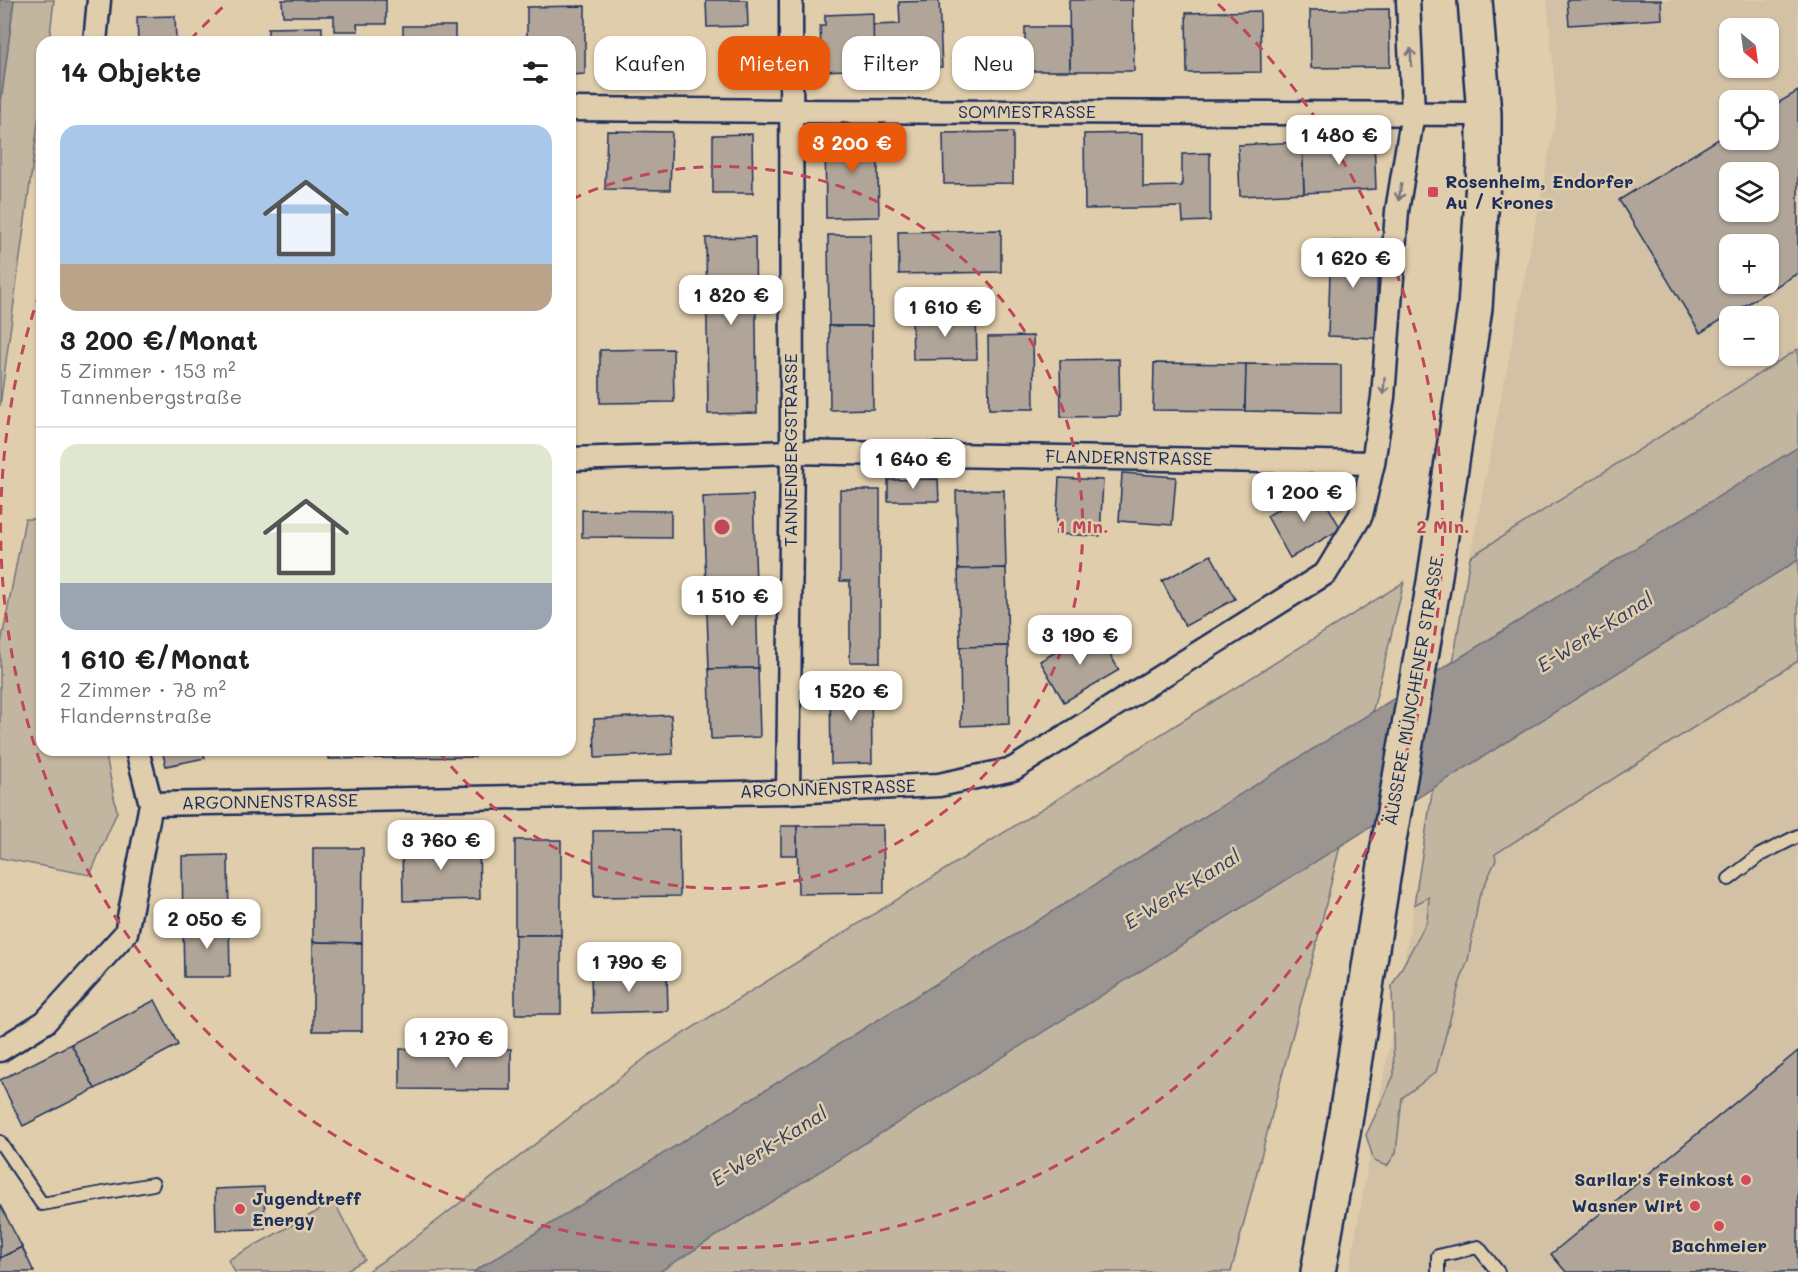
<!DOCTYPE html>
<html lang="de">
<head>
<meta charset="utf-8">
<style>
  :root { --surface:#fff; --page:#f6f6f6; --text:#202124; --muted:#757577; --line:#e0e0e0; --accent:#ea580c }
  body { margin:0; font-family:Mali,sans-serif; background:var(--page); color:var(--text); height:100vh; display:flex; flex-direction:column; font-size:22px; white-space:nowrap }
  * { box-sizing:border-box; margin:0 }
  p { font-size:20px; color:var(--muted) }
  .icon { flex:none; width:33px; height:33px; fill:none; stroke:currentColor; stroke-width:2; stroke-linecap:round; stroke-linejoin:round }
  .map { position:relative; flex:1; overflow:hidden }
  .side { position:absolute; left:36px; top:36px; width:540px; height:720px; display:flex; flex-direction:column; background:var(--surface); border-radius:18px; box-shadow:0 2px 4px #0004 }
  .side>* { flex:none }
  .guide { position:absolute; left:594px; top:36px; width:570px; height:54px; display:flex; gap:12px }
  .needle { width:39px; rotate:151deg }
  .tools { position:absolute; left:1719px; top:18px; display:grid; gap:12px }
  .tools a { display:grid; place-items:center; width:60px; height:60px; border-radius:12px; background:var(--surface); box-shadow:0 2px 4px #0004; font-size:30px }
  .price { position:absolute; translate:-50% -51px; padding:0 14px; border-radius:12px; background:#fff; color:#222; font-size:20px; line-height:39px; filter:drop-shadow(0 2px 3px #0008) }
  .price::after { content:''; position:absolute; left:50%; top:36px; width:18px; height:14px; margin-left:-9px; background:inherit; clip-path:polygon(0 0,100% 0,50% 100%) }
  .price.on { background:var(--accent); color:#fff }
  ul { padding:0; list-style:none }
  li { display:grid; align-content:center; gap:12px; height:318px; padding:0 24px }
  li+li { border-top:2px solid var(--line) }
  li span { display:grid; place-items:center; height:186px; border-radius:18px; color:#555 }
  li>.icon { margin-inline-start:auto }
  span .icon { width:108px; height:108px; fill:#fffc; stroke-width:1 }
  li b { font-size:26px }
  h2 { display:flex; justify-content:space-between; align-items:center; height:72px; padding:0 24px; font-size:26px }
  .tag { padding:0 21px; border-radius:18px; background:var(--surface); box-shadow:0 2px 4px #0004; font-size:21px; line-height:54px }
  .tag.on { background:var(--accent); color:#fff }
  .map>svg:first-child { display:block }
  .built { fill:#d2c1a5; fill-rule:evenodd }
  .green { fill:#c3b6a0; stroke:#6f727f; stroke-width:1.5 }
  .water { fill:#9a9590; stroke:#676c7c; stroke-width:1.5 }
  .building { fill:#b0a598; stroke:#1b2f5e; stroke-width:1.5; fill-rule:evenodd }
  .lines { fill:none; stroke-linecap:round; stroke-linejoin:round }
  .lane-casing { stroke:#1b2f5e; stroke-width:16 }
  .street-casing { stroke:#1b2f5e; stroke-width:27 }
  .secondary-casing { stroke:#1b2f5e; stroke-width:38 }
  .lane { stroke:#e0cdab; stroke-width:12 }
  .street { stroke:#e0cdab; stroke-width:22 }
  .secondary { stroke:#e0cdab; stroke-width:33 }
  .oneway { stroke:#747681 }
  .ring { fill:none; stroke:#bf465b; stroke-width:3; stroke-dasharray:10 8 }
  .poi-dot { fill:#d1495b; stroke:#e0cdab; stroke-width:2 }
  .labels { text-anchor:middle; stroke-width:5; stroke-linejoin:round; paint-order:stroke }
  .street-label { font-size:18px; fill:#1b2f5e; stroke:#e0cdab }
  .poi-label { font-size:18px; font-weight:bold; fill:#1b2f5e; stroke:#e0cdab; text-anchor:start }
  .water-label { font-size:20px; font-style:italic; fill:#2e3e66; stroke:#e0cdab }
  .centre { fill:#bf465b; stroke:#e0cdab; stroke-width:3 }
  .ring-label { font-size:18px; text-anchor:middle; font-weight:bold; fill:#bf465b; stroke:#e0cdab; stroke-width:5; stroke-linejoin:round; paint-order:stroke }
</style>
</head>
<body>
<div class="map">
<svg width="1798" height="1272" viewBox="0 0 1798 1272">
  <rect width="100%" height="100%" fill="#e0cdab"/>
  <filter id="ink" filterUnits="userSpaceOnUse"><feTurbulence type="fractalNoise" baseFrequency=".0167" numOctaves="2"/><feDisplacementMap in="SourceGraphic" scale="12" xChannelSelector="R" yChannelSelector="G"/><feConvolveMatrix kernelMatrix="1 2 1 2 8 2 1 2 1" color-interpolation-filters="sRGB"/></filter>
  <g filter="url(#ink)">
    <g class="built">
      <path d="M1547 0H1798V349L1470 557 1557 112ZM1730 28H1768V68H1730ZM1730 100H1768V140H1730ZM1730 172H1768V212H1730ZM1730 244H1768V284H1730ZM1730 316H1768V356H1730Z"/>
      <path d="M1798 661V1272H1349L1414 905Z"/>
    </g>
    <g class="green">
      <path d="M14 0H54L49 42H42V94L0 406V110Z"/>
      <path d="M1798 349V661L1495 854 1496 860 1479 897 1468 960 1459 985 1436 1072 1402 1098 1396 1153 1387 1166 1374 1161 1366 1135 1394 1075 1392 986 1427 921 1429 897 1414 905 1470 557Z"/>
      <path d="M25 519H42V750H105L117 812 90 875 0 858V649Z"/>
      <path d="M1404 582 1316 945 1231 1272H366L401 1249 649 1055Z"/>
      <path d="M334 1202 365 1260 343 1272H235L228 1260Z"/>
    </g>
    <g class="water">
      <path d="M0 0H14L0 110Z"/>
      <path d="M1798 447V560L659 1272H473Z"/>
    </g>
    <g class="building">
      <path d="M282 0H386V24H357L358 31H334V16H283Z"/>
      <path d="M706 0H747L748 26 707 27Z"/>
      <path d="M1069 0H1133L1134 71H1070Z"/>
      <path d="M1567 0H1661L1662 19 1569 25Z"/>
      <path d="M939 1 942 67 874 69 873 25 900 24 899 2Z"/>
      <path d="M585 6V74L570 75V42H527V7Z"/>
      <path d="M1389 9 1390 67 1311 68 1310 10Z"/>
      <path d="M1260 11 1261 72 1187 73 1186 13Z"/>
      <path d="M873 13 874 69 822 71 820 26H825V15Z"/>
      <path d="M175 16 176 42H138L137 17Z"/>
      <rect x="403" y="26" width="52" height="16"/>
      <path d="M322 27V42H268V28Z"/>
      <path d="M1025 27H1069L1070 71H1025Z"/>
      <path d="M1798 91V273L1700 333 1619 200 1730 132V140H1768V109ZM1730 172H1768V212H1730ZM1730 244H1768V284H1730Z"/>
      <path d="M877 130 879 217 826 218 825 131Z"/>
      <path d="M607 131 672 132 670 190 605 189Z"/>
      <path d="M1013 132V183L944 184 943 133Z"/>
      <path d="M1143 133V187L1182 186V154L1210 153V221L1183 222 1182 207 1085 209 1084 134Z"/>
      <path d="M752 134 753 193H713V135Z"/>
      <path d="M1374 138 1376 189 1304 193 1302 142Z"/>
      <path d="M1302 142 1304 193 1240 196 1238 145Z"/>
      <path d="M1001 230V272L899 274 898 232Z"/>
      <path d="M828 235H871L872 326H829Z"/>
      <path d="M755 237 757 413 708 414 706 238Z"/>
      <path d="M1331 241 1378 242 1376 338 1328 336Z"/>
      <path d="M976 315 977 359 913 360 912 316Z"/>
      <path d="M829 326H872L873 409 830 410Z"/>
      <path d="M1033 336 1034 409H989L988 337Z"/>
      <path d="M673 349 674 402 600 403V350Z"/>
      <path d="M1119 359 1120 416 1061 417 1060 360Z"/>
      <path d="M1154 363 1246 364 1245 411 1153 410Z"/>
      <path d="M1246 364 1341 365V413L1245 411Z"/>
      <path d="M1122 473 1176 477 1172 525 1119 521Z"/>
      <path d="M1059 478 1103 480 1100 536 1056 534Z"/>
      <path d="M938 479 939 501H888V480Z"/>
      <path d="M1317 487 1341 529 1290 558 1267 516Z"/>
      <path d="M840 490H880V662H850V581H840Z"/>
      <path d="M1004 490 1006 568 958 569 956 491Z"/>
      <path d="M753 495 756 584 706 586 703 497Z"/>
      <path d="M582 510 671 511V538L582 537Z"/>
      <path d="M1211 555 1235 599 1185 626 1162 581Z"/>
      <path d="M1006 568 1008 646 960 647 958 569Z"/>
      <path d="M756 584 758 668 709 669 706 586Z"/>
      <path d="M1095 629 1119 670 1064 702 1040 661Z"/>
      <path d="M1008 646 1009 724 961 726 960 647Z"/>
      <path d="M758 668 760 737 711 739 709 669Z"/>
      <path d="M830 680H871L872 763 831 764Z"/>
      <path d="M671 715 673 754 595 758 594 719Z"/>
      <path d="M162 750H203L205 758 166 766Z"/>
      <path d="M329 750H394V758L329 759Z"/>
      <path d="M394 750H475V757L394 758Z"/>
      <path d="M883 825 884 893 798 894 797 826Z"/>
      <rect x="781" y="826" width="16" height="29"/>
      <path d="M679 830 680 896 594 897 593 831Z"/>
      <rect x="515" y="840" width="46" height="95"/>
      <path d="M479 842 480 899 403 901 402 843Z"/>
      <path d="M313 848H363L362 943 313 942Z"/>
      <path d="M228 855 229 923 183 924 182 856Z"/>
      <path d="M229 923 230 977H184L183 924Z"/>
      <rect x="515" y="935" width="46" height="79"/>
      <path d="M313 942 362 943V1031H313Z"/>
      <path d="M667 973 668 1011 592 1013 591 974Z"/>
      <path d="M155 1000 178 1045 95 1089 71 1044Z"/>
      <path d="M71 1044 95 1089 23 1126 0 1080Z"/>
      <path d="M400 1049H511V1090L400 1089Z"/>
      <path d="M1798 1051V1272H1566L1551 1254Z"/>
      <path d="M264 1187 265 1229 216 1230 215 1189Z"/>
      <path d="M0 1205 22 1247 0 1258Z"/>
      <path d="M22 1247 34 1272H0V1258Z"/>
    </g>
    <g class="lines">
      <g class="lane-casing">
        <g id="lane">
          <path d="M1729 879 1760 855 1798 836"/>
          <path d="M0 1142 42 1204 153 1184"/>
          <path d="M1438 1272V1256L1478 1247 1498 1272"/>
        </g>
      </g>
      <g class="street-casing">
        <g id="street">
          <path d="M95 42 99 0"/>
          <path d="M570 109 791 111 1484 114"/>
          <path d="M570 459 792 452 1373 463"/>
          <path d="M788 792 792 452 791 0"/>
          <path d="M151 804 788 792 939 785 1013 769 1326 573 1361 515 1373 463 1383 397 1397 211 1413 113 1408 0"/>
          <path d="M0 1050 45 1022 126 933 151 804 137 750"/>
        </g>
      </g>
      <g class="secondary-casing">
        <path id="secondary" d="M1318 1272 1345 1122 1387 852 1434 582 1475 308 1484 165V114L1475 0"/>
      </g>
      <use href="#lane" class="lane"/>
      <use href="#street" class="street"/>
      <use href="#secondary" class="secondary"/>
    </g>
    <defs><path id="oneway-shaft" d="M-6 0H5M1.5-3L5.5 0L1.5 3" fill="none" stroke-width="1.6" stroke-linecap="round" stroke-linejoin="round" transform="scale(1.5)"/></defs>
    <g class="oneway">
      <use href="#oneway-shaft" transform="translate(1411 57) rotate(-92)"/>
      <use href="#oneway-shaft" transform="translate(1400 192) rotate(99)"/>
      <use href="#oneway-shaft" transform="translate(1384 386) rotate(94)"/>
    </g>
  </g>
  <g class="ring">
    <path d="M572 199A361 361 0 1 1 439 752"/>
    <path d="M190 40A721 721 0 0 1 226 4M1218 4A721 721 0 1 1 40 292"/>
  </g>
  <g class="poi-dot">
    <rect x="1427" y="186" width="12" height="12" rx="3"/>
    <circle cx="1746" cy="1180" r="6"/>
    <circle cx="1695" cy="1206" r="6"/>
    <circle cx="240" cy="1209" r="6"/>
    <circle cx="1719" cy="1226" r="6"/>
  </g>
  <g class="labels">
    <g class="street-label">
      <text x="1027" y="118">SOMMESTRASSE</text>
      <text transform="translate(791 450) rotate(-90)" y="6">TANNENBERGSTRASSE</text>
      <text transform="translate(1129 458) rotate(1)" y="6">FLANDERNSTRASSE</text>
      <text transform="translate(1414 691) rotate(-80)" y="6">ÄUSSERE MÜNCHENER STRASSE</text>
      <text transform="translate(828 789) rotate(-2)" y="6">ARGONNENSTRASSE</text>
      <text transform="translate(270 802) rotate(-1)" y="6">ARGONNENSTRASSE</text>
    </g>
    <g class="poi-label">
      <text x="1445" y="188">Rosenheim, Endorfer<tspan x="1445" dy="21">Au / Krones</tspan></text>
      <text x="1734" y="1186" text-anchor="end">Sarilar's Feinkost</text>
      <text x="252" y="1205">Jugendtreff<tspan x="252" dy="21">Energy</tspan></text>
      <text x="1683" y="1212" text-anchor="end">Wasner Wirt</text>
      <text x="1719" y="1252" text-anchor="middle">Bachmeier</text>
    </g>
    <g class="water-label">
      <text transform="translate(1595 632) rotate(-32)" y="7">E-Werk-Kanal</text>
      <text transform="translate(1182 889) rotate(-32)" y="7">E-Werk-Kanal</text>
      <text transform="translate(769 1146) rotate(-32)" y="7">E-Werk-Kanal</text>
    </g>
  </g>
  <circle cx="722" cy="527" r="9" class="centre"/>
  <g class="ring-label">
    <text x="1083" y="533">1 Min.</text>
    <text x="1443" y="533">2 Min.</text>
  </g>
</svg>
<div class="tools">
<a><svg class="needle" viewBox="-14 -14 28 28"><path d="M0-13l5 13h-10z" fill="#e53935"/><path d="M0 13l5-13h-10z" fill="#757577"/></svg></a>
<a><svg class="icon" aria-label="locate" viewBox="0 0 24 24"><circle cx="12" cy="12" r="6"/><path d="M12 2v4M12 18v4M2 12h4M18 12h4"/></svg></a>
<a><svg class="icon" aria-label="layers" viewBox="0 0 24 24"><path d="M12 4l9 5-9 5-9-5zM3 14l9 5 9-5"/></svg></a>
<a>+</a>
<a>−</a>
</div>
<b class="price" style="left:1339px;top:166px">1 480 €</b>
<b class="price on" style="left:852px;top:174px">3 200 €</b>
<b class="price" style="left:1353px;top:289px">1 620 €</b>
<b class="price" style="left:731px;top:326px">1 820 €</b>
<b class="price" style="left:945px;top:338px">1 610 €</b>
<b class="price" style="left:913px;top:490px">1 640 €</b>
<b class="price" style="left:1304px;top:523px">1 200 €</b>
<b class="price" style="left:732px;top:627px">1 510 €</b>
<b class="price" style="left:1080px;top:666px">3 190 €</b>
<b class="price" style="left:851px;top:722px">1 520 €</b>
<b class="price" style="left:441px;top:871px">3 760 €</b>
<b class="price" style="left:207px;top:950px">2 050 €</b>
<b class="price" style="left:629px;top:993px">1 790 €</b>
<b class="price" style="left:456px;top:1069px">1 270 €</b>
<div class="guide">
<a class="tag">Kaufen</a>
<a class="tag on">Mieten</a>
<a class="tag">Filter</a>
<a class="tag">Neu</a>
</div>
<section class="side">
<h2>14 Objekte<svg class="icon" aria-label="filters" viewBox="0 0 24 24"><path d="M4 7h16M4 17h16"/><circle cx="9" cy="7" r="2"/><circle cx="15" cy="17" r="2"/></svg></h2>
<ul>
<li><span style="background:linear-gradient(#a9c7e8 75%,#b9a48a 0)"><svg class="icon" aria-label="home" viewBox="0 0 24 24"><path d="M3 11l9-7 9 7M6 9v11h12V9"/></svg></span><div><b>3 200 €/Monat</b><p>5 Zimmer · 153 m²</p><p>Tannenbergstraße</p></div></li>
<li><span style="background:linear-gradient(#dfe7d0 75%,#9aa5b1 0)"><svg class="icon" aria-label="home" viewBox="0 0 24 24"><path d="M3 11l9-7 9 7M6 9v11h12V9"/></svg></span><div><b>1 610 €/Monat</b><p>2 Zimmer · 78 m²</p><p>Flandernstraße</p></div></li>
</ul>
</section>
</div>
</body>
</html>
